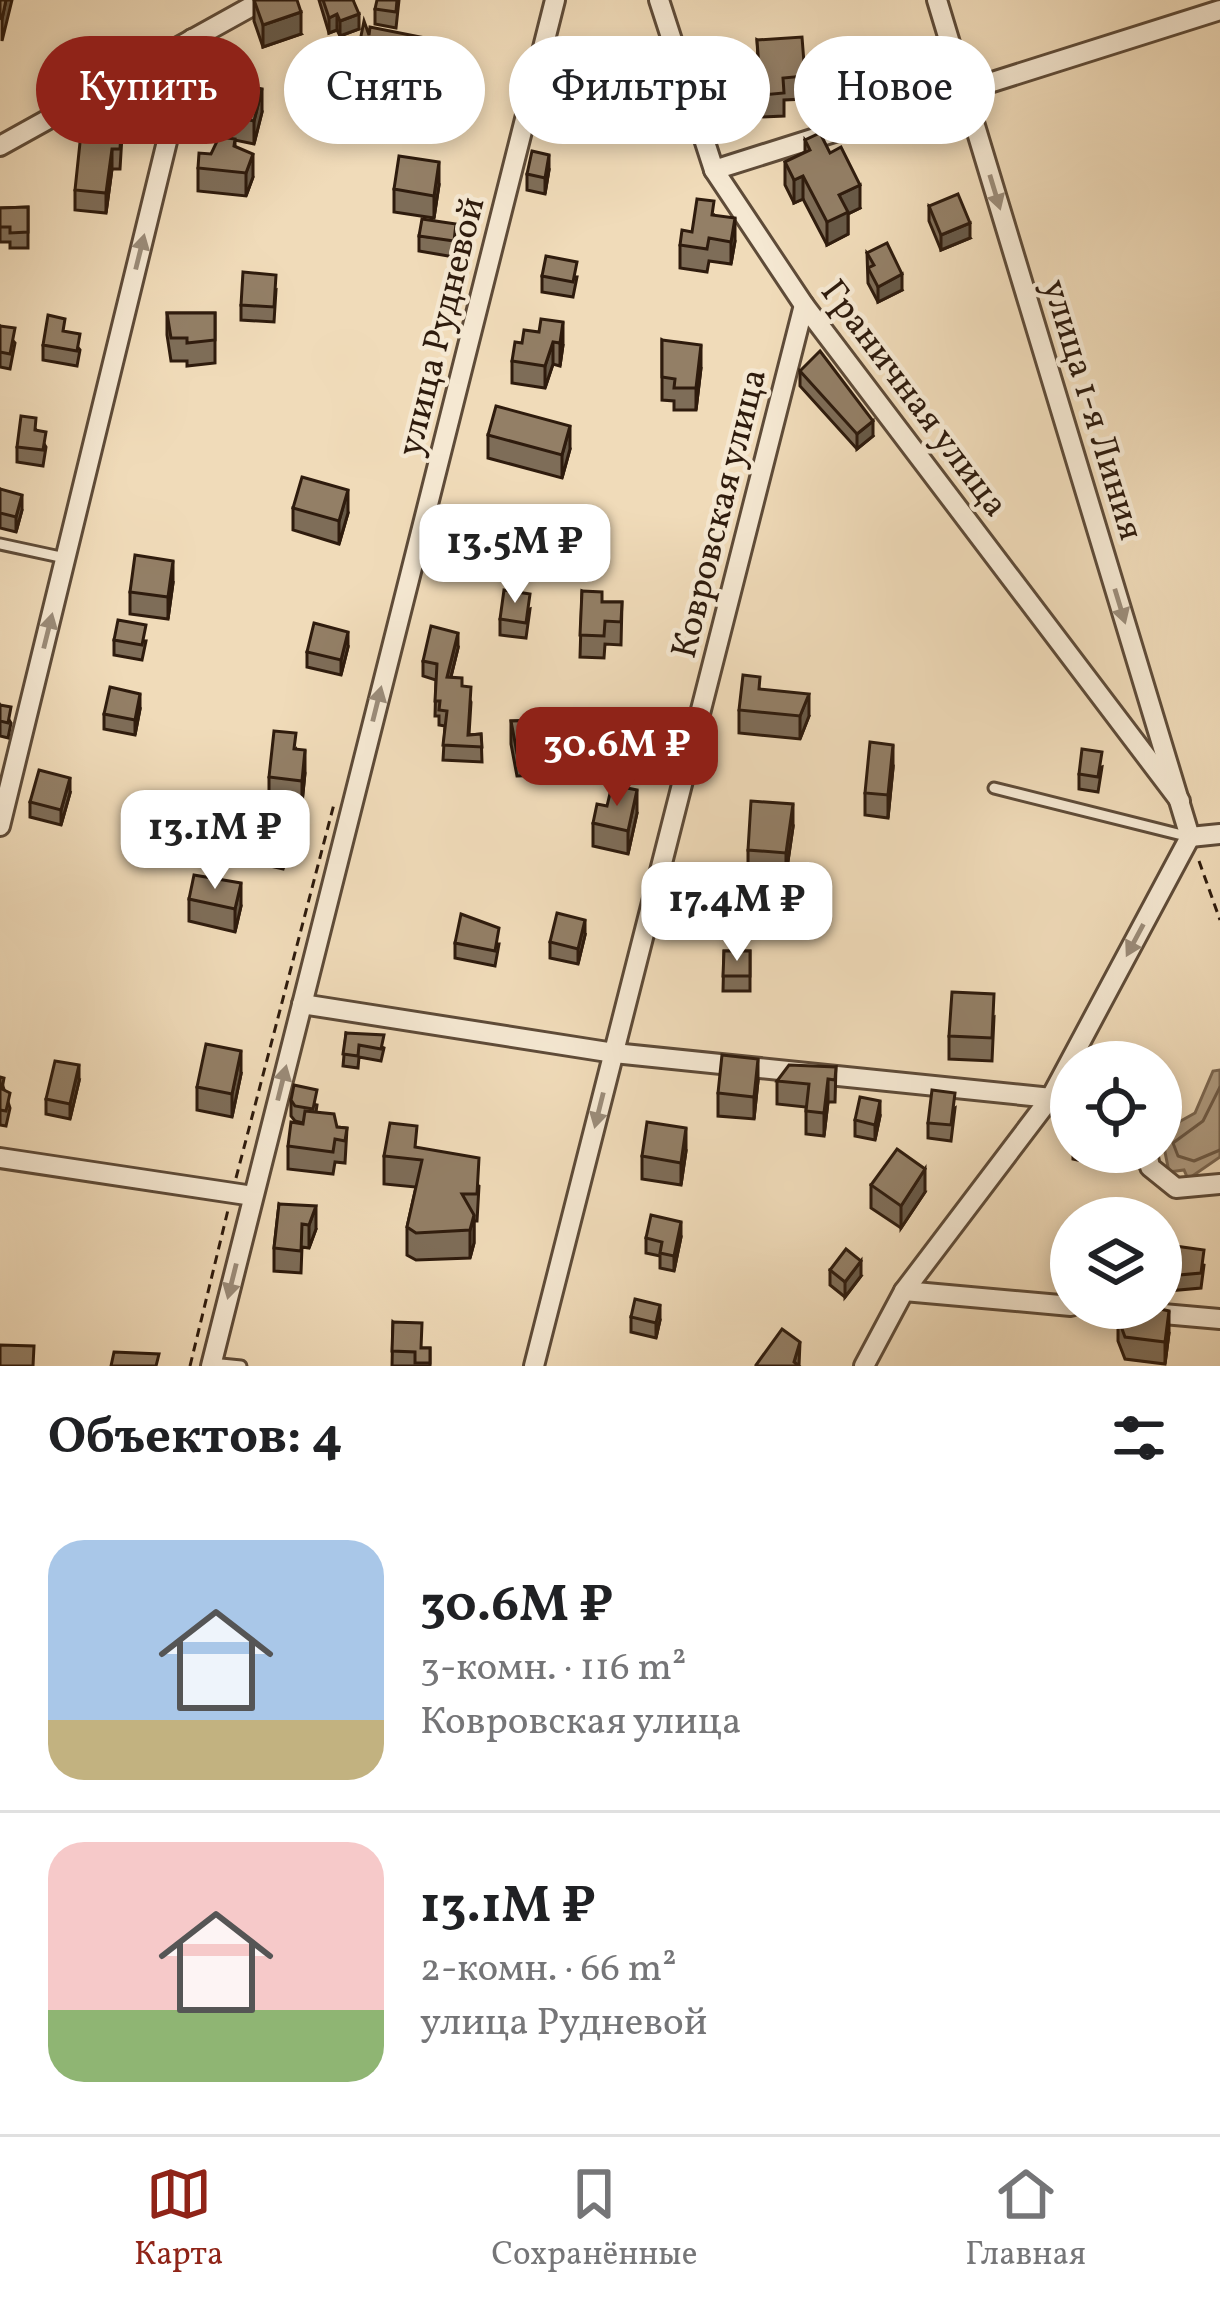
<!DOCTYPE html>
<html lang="ru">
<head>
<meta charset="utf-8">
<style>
  :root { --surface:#fff; --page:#f2f2f2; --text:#202124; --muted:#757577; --line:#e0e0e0; --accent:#8f2418 }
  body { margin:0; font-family:Vollkorn,serif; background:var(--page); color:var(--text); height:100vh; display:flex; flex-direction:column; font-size:45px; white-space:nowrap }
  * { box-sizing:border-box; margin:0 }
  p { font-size:39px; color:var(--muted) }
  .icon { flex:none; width:66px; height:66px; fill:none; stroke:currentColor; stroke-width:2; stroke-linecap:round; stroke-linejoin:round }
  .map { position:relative; height:1366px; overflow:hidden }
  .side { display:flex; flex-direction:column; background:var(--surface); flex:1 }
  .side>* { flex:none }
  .banner { position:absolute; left:36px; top:36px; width:1149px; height:108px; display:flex; gap:24px }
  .buttons { position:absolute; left:1050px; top:1041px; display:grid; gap:24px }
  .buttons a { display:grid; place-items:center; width:132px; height:132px; border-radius:50%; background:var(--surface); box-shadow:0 6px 18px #0003; font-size:60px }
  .price { position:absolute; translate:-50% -102px; padding:0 27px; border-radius:24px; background:#fff; color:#222; font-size:39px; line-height:78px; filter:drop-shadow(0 3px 6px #0008) }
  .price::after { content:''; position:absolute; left:50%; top:72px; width:36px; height:27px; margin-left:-18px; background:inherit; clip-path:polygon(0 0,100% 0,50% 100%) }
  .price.active { background:var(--accent); color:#fff }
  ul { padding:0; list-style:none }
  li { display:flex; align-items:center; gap:36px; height:300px; padding:0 48px }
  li+li { border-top:3px solid var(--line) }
  li span { display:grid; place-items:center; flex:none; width:336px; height:240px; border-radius:36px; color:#555 }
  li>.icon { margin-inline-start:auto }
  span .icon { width:144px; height:144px; fill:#fffc; stroke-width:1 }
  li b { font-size:51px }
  h2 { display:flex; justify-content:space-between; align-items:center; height:144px; padding:0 48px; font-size:51px }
  .tag { padding:0 42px; border-radius:54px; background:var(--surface); box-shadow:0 6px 18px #0003; font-size:42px; line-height:108px }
  .tag.active { background:var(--accent); color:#fff }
  .tabs { display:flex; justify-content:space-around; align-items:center; height:168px; border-top:3px solid var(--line); background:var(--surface); font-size:33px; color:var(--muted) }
  .tabs a { display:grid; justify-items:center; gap:6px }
  .tabs .active { color:var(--accent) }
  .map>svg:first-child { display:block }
  .water { fill:#ae9a7f; stroke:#7b6751; stroke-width:3 }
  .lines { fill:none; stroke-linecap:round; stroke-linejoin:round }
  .shore { stroke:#6e5a46; stroke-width:3 }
  .lane-casing { stroke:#5e4b38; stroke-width:15 }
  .street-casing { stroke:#5e4b38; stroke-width:24 }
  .path { stroke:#2e1b0d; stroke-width:3; stroke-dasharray:9 6; stroke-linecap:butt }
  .lane { stroke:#f5e8d2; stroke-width:9 }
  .street { stroke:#f5e8d2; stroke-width:18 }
  .wall { fill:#7e6d58; stroke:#2e1b0d; stroke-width:3 }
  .shaded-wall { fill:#675947; stroke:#2e1b0d; stroke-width:3 }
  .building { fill:#937f66; stroke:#2e1b0d; stroke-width:3 }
  .oneway { fill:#9b8c79 }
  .labels { text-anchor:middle; stroke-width:9; stroke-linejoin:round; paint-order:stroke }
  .street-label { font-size:36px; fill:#2e1b0d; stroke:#f5e8d2 }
</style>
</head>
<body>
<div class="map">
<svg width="1220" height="1366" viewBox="0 0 1220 1366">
  <rect width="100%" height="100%" fill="#f0dbb9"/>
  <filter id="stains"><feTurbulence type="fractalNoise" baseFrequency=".00167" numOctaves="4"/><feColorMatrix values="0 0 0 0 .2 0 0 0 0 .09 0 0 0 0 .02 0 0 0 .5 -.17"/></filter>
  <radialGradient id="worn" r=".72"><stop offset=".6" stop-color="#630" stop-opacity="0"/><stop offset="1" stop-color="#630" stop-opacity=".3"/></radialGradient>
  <path class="water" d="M1220 1070V1157L1188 1179 1184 1170 1169 1172 1161 1132 1195 1113 1213 1071Z"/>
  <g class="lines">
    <path class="shore" d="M1220 1087 1203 1121 1173 1143 1178 1156 1194 1161 1220 1150"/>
    <g class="lane-casing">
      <g id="lane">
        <path d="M0 544 65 558"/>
        <path d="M994 788 1190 837"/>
        <path d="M211 1363 241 1366"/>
      </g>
    </g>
    <g class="street-casing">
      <g id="street">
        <path d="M659 0 714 170 804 305 1180 801"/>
        <path d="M937 0 1190 837"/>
        <path d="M0 146 263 0"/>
        <path d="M714 170 1220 10"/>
        <path d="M0 826 192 39"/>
        <path d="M1190 837 1220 834"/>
        <path d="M302 1004 614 1053 1071 1100"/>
        <path d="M1147 1152 1150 1167 1176 1188 1220 1184"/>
        <path d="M0 1158 253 1196"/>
        <path d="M904 1291 1071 1306"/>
        <path d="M1096 1308 1220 1319"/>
        <path d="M211 1366 555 0"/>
        <path d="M534 1366 804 305"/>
        <path d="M864 1366 904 1291 1051 1097 1190 837"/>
      </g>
    </g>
    <g class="path">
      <path d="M1199 861 1220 920"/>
      <path d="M236 1178 334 804"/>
      <path d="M190 1366 228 1210"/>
    </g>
    <use href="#lane" class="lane"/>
    <use href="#street" class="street"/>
  </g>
  <g class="wall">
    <path d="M254 0 301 34 263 47 254 21Z"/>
    <path d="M319 0H353L359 29 340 36 337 30 329 33Z"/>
    <path d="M399 0 396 28 375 24V9Z"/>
    <path d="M369 35 425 60 415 111 365 101V78L357 79V56Z"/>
    <path d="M757 40 805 76V99L784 100V116L761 117Z"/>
    <path d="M262 112 254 144 235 140V147L253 177 246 196 198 191V168L231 139 221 136V114Z"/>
    <path d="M122 136 120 169H112L106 213 75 210V190Z"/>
    <path d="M805 140 860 208 848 214V234L827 245 803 199 794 203 785 185V162L805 152Z"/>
    <path d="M549 170 545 194 527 190V174Z"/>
    <path d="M439 185 434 218 394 212V189Z"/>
    <path d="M929 206 970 238 941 250 929 221Z"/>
    <path d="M28 207V248H10V242H0V208Z"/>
    <path d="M714 215 735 241 731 264 709 261 707 272 680 268V245L692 232Z"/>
    <path d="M419 236 456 239 454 257 419 251Z"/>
    <path d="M867 253 902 290 878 302 868 283Z"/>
    <path d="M542 276 577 277 573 297 542 292Z"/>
    <path d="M276 290 274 322 241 320V305Z"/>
    <path d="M167 313H215V363L187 366V361H171L167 335Z"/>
    <path d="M0 326 15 343 10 369 0 367Z"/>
    <path d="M65 332 80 350 77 366 43 360V345Z"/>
    <path d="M539 332 563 345 560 366 553 364 545 388 512 383V361L522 343Z"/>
    <path d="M662 340 701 368 696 410H674V401L662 400Z"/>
    <path d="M800 371 873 436 857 449 800 386Z"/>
    <path d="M36 430 46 447 43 466 17 462V447Z"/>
    <path d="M488 435 570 449 562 478 488 458Z"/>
    <path d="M0 489 22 510 16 532 0 528Z"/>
    <path d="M293 508 348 513 339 544 293 530Z"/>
    <path d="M173 583 168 619 130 614V592Z"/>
    <path d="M582 591 602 602H622L621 645 605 644 604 658 580 657Z"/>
    <path d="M530 609 526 638 500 635V619Z"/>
    <path d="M114 640 146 641 142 660 114 655Z"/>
    <path d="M348 647 341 675 307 667V652Z"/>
    <path d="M458 648 451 677 462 686 471 702 469 735 481 734 482 762 443 760 445 726 439 725V716H435L436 680 423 676V661Z"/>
    <path d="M760 689 809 716 800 739 739 733V710Z"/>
    <path d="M0 705 11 723 8 738 0 736Z"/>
    <path d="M140 709 135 735 104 729V714Z"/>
    <path d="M551 720 552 775 517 776 511 744V721Z"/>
    <path d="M640 746 636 779 616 776V761Z"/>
    <path d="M296 749 305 773 302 803 269 799V777Z"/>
    <path d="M1102 767 1098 792 1079 789V774Z"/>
    <path d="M893 768 888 818 865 815V793Z"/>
    <path d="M70 793 61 825 30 817V802Z"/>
    <path d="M607 806 637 813 628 854 593 846V823Z"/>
    <path d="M793 827 786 875 748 873V850Z"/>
    <path d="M291 835 283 869 257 863V848Z"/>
    <path d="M189 899 241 906 235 932 189 921Z"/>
    <path d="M585 935 578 964 550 958V942Z"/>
    <path d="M455 943 499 944 495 966 455 958Z"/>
    <path d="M724 951H750V991H723Z"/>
    <path d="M994 1017 992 1061 949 1059V1036Z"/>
    <path d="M346 1033 384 1048 381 1061 359 1057 358 1068 343 1066Z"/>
    <path d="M836 1067 835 1102H828L824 1136 806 1134V1107L777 1104V1081Z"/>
    <path d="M241 1074 232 1117 197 1110V1087Z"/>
    <path d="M0 1077 10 1108 6 1126 0 1125Z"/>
    <path d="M79 1081 70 1119 46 1114V1099Z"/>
    <path d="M758 1081 754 1119 718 1116V1093Z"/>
    <path d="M291 1100 317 1105 316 1112 337 1127 347 1128 345 1163 335 1162 333 1174 288 1169V1146L303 1123 295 1121 291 1116Z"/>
    <path d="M955 1108 951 1141 928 1138V1123Z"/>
    <path d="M880 1116 875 1140 855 1136V1120Z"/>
    <path d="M417 1148 479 1186 477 1221H474V1243L470 1258 416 1260 407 1255V1227L416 1187 384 1184V1156Z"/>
    <path d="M686 1151 681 1185 642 1179V1156Z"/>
    <path d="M1073 1152H1108L1105 1166 1073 1159Z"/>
    <path d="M871 1185 925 1192 901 1228 871 1208Z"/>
    <path d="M279 1204 316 1229 309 1248 302 1247 301 1273 274 1271V1248Z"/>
    <path d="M681 1237 674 1271 660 1268V1256L646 1253V1238Z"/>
    <path d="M1161 1254 1204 1265 1201 1288 1167 1291V1283L1161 1280Z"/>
    <path d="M830 1270 861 1276 845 1297 830 1285Z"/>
    <path d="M631 1317 660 1320 656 1338 631 1332Z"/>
    <path d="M1118 1318 1169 1333 1165 1364 1125 1359 1118 1341Z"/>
    <path d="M393 1322 422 1348H430V1366H392Z"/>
  </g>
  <g class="shaded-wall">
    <path d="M6 0H12L2 41V19Z"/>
    <path d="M301 12V34L263 47V25Z"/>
    <path d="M337 14V30L329 33V18Z"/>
    <path d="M359 14V29L340 36V21Z"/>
    <path d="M425 38V60L415 111V88Z"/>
    <path d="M262 89V112L254 144V121Z"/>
    <path d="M112 149V169L106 213V193Z"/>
    <path d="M253 154V177L246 196V173Z"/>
    <path d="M549 155V170L545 194V178Z"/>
    <path d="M439 162V185L434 218V196Z"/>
    <path d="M803 176V199L794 203V180Z"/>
    <path d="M860 185V208L848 214V234L827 245V222L839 195Z"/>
    <path d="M735 218V241L731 264V242Z"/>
    <path d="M970 223V238L941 250V235Z"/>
    <path d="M902 274V290L878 302V287Z"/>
    <path d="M563 322V345L560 366V343Z"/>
    <path d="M553 342V364L545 388V366Z"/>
    <path d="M701 345V368L696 410V388Z"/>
    <path d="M873 421V436L857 449V434Z"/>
    <path d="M570 426V449L562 478V455Z"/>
    <path d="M348 490V513L339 544V521Z"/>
    <path d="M22 495V510L16 532V517Z"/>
    <path d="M173 561V583L168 619V597Z"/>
    <path d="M348 632V647L341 675V660Z"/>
    <path d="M458 633V648L447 692V677Z"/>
    <path d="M140 694V709L135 735V720Z"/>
    <path d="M809 694V716L800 739V716Z"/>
    <path d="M893 745V768L888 818V795Z"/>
    <path d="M305 750V773L302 803V781Z"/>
    <path d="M70 778V793L61 825V810Z"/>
    <path d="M637 790V813L628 854V831Z"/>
    <path d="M793 804V827L786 875V853Z"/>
    <path d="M291 820V835L283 869V854Z"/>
    <path d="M241 883V906L235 932V909Z"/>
    <path d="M585 920V935L578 964V949Z"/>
    <path d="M241 1051V1074L232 1117V1094Z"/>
    <path d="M758 1059V1081L754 1119V1097Z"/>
    <path d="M79 1065V1081L70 1119V1104Z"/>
    <path d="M828 1079V1102L824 1136V1113Z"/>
    <path d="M880 1101V1116L875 1140V1125Z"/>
    <path d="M686 1128V1151L681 1185V1163Z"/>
    <path d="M925 1169V1192L901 1228V1206Z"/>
    <path d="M316 1206V1229L309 1248V1225Z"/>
    <path d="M474 1215V1243L470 1258V1230Z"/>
    <path d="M681 1222V1237L674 1271V1256Z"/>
    <path d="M861 1261V1276L845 1297V1282Z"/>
    <path d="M660 1305V1320L656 1338V1323Z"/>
    <path d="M1169 1311V1333L1165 1364V1342Z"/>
    <path d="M800 1342 799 1366 794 1362Z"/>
  </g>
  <g class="building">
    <path d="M0 0H6L2 19 0 18Z"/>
    <path d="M254 0H297L301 12 263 25Z"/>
    <path d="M323 0H353L359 14 340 21 337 14 329 18Z"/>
    <path d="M377 0H397L396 12 375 9Z"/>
    <path d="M364 21 369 35 370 27 425 38 415 88 365 78 369 55 357 56Z"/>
    <path d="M802 37 805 76 783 78 784 93 761 95 757 40Z"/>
    <path d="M229 82 262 89 254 121 221 114Z"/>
    <path d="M83 114 122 116 120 149H112L106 193 75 190Z"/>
    <path d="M820 133 830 153 841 147 860 185 839 195 848 212 827 222 803 176 794 180 785 162 810 150 805 140Z"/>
    <path d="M219 137 235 139 234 146 253 154 246 173 198 168 199 153 211 154Z"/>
    <path d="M532 151 549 155 545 178 527 174Z"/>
    <path d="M399 156 439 162 434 196 394 189Z"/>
    <path d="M958 194 970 223 941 235 929 206Z"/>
    <path d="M697 199 714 201 712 215 735 218 731 242 709 238 707 249 680 245 682 230 692 232Z"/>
    <path d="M28 207V232L10 233V227H0V208Z"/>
    <path d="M422 219 456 224 454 241 419 236Z"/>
    <path d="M887 243 902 274 878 287 868 268 874 265 867 253Z"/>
    <path d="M546 256 577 262 573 282 542 276Z"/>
    <path d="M243 272 276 275 274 307 241 305Z"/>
    <path d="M167 313H215V340L187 343V338H171Z"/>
    <path d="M48 315 65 319 63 331 80 334 77 351 43 345Z"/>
    <path d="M541 319 563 322 560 343 553 342 545 366 512 361 515 342 522 343 524 330 539 332Z"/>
    <path d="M0 326 15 328 10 354 0 352Z"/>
    <path d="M662 340 701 345 696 388H674L675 379 662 377Z"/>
    <path d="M820 351 873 421 857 434 800 371Z"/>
    <path d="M496 406 570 426 562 455 488 435Z"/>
    <path d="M21 416 36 418 35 430 46 432 43 450 17 447Z"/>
    <path d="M302 477 348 490 339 521 293 508Z"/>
    <path d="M0 489 22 495 16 517 0 513Z"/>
    <path d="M135 555 173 561 168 597 130 592Z"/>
    <path d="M504 590 530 594 526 623 500 619Z"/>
    <path d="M582 591 602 592V602H622L621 622 605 621 604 636 580 635Z"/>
    <path d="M118 620 146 625 142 645 114 640Z"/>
    <path d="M314 623 348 632 341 660 307 652Z"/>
    <path d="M431 626 458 633 447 677 462 678V686L471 687 468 735 481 734 482 747 443 745 447 711 439 710 440 701H435L437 664 423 661Z"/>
    <path d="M743 675 760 677 759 689 809 694 800 716 739 710Z"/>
    <path d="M110 687 140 694 135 720 104 714Z"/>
    <path d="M0 705 11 707 8 723 0 721Z"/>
    <path d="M551 720 552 753H517L511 721Z"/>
    <path d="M620 729 640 731 636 763 616 761Z"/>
    <path d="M274 731 296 733 294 749 305 750 302 781 269 777Z"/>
    <path d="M870 742 893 745 888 795 865 793Z"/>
    <path d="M1082 749 1102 752 1098 777 1079 774Z"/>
    <path d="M39 770 70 778 61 810 30 802Z"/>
    <path d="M612 785 637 790 628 831 593 823 597 804 607 806Z"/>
    <path d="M751 801 793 804 786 853 748 850Z"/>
    <path d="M263 819 291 820 283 854 257 848Z"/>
    <path d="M194 875 241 883 235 909 189 899Z"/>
    <path d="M557 913 585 920 578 949 550 942Z"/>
    <path d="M461 914 499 928 495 951 455 943Z"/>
    <path d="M724 951H750V976H723Z"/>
    <path d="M952 992 994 994 992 1038 949 1036Z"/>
    <path d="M346 1033 384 1035 381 1049 359 1045 358 1056 343 1054Z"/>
    <path d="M206 1044 241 1051 232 1094 197 1087Z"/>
    <path d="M722 1055 758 1059 754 1097 718 1093Z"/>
    <path d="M55 1061 79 1065 70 1104 46 1099Z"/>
    <path d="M789 1065 836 1067 835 1080 828 1079 824 1113 806 1111 809 1084 777 1081Z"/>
    <path d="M0 1077 4 1078 2 1089 10 1093 6 1111 0 1110Z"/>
    <path d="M294 1085 317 1090 313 1109 295 1106 291 1100Z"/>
    <path d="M932 1090 955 1093 951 1125 928 1123Z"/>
    <path d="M860 1097 880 1101 875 1125 855 1120Z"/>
    <path d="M305 1111 334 1114 337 1127 347 1128 345 1141 335 1139 333 1152 288 1146 291 1122 303 1124Z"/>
    <path d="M647 1122 686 1128 681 1163 642 1156Z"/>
    <path d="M390 1123 417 1126 415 1147 479 1158 477 1194H462L474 1215 470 1230 416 1233 407 1227 422 1160 384 1156Z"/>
    <path d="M897 1149 925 1169 901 1206 871 1185Z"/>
    <path d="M279 1204 316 1206 309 1225 302 1224 301 1251 274 1248Z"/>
    <path d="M651 1215 681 1222 674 1256 660 1253 662 1242 646 1238Z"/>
    <path d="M1168 1245 1204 1250 1201 1273 1167 1276 1168 1268 1161 1264V1254H1167Z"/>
    <path d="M846 1249 861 1261 845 1282 830 1270Z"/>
    <path d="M635 1299 660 1305 656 1323 631 1317Z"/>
    <path d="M1122 1308H1156L1169 1311 1165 1342 1125 1337 1118 1318Z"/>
    <path d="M393 1322 422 1323 421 1348H430V1363H415V1352L392 1351Z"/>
    <path d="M782 1329 800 1342 794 1362 799 1366H757L756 1365Z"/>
    <path d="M0 1345 34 1346 33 1366H0Z"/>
    <path d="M114 1352 159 1354 156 1366H111Z"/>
  </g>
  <defs><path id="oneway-solid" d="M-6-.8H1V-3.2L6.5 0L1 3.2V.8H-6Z" transform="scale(3)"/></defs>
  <g class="oneway">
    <use href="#oneway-solid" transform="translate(995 192) rotate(73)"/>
    <use href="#oneway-solid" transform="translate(140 252) rotate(-76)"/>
    <use href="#oneway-solid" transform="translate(1120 606) rotate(73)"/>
    <use href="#oneway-solid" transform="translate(48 631) rotate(-76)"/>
    <use href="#oneway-solid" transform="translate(377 704) rotate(-76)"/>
    <use href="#oneway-solid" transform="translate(1135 940) rotate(118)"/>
    <use href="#oneway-solid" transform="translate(282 1083) rotate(-76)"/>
    <use href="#oneway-solid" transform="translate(599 1110) rotate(104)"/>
    <use href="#oneway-solid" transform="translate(232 1281) rotate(104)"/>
  </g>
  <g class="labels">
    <g class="street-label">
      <text transform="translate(439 326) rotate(-76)" y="13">улица Рудневой</text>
      <text transform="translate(916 397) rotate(53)" y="13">Граничная улица</text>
      <text transform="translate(1095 409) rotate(73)" y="13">улица 1-я Линия</text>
      <text transform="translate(717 513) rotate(-76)" y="13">Ковровская улица</text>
    </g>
  </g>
  <rect width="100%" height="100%" filter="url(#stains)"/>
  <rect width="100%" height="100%" fill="url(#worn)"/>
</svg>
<div class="buttons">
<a><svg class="icon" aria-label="locate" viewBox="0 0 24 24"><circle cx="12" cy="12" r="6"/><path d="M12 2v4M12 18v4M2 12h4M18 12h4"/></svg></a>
<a><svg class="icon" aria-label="layers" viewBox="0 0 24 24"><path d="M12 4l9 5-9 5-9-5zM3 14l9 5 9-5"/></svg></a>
</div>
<b class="price" style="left:515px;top:606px">13.5M ₽</b>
<b class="price active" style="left:617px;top:809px">30.6M ₽</b>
<b class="price" style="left:215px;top:892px">13.1M ₽</b>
<b class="price" style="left:737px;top:964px">17.4M ₽</b>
<div class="banner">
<a class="tag active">Купить</a>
<a class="tag">Снять</a>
<a class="tag">Фильтры</a>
<a class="tag">Новое</a>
</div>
</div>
<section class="side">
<h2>Объектов: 4<svg class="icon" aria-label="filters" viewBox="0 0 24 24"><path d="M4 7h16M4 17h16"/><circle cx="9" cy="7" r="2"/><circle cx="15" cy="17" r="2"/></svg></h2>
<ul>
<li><span style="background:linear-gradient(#a9c7e8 75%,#c2b280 0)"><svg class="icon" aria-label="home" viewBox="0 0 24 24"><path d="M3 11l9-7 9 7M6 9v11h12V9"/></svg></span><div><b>30.6M ₽</b><p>3-комн. · 116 m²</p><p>Ковровская улица</p></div></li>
<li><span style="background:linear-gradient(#f6c9c9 70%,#8fb573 0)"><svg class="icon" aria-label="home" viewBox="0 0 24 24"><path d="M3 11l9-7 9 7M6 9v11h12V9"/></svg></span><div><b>13.1M ₽</b><p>2-комн. · 66 m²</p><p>улица Рудневой</p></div></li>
</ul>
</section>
<nav class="tabs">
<a class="active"><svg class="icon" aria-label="map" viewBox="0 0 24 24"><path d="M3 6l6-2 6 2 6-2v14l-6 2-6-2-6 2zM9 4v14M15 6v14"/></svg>Карта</a>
<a><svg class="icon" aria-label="saved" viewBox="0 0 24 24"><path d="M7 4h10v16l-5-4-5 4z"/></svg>Сохранённые</a>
<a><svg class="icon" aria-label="home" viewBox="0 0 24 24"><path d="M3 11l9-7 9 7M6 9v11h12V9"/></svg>Главная</a>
</nav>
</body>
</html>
